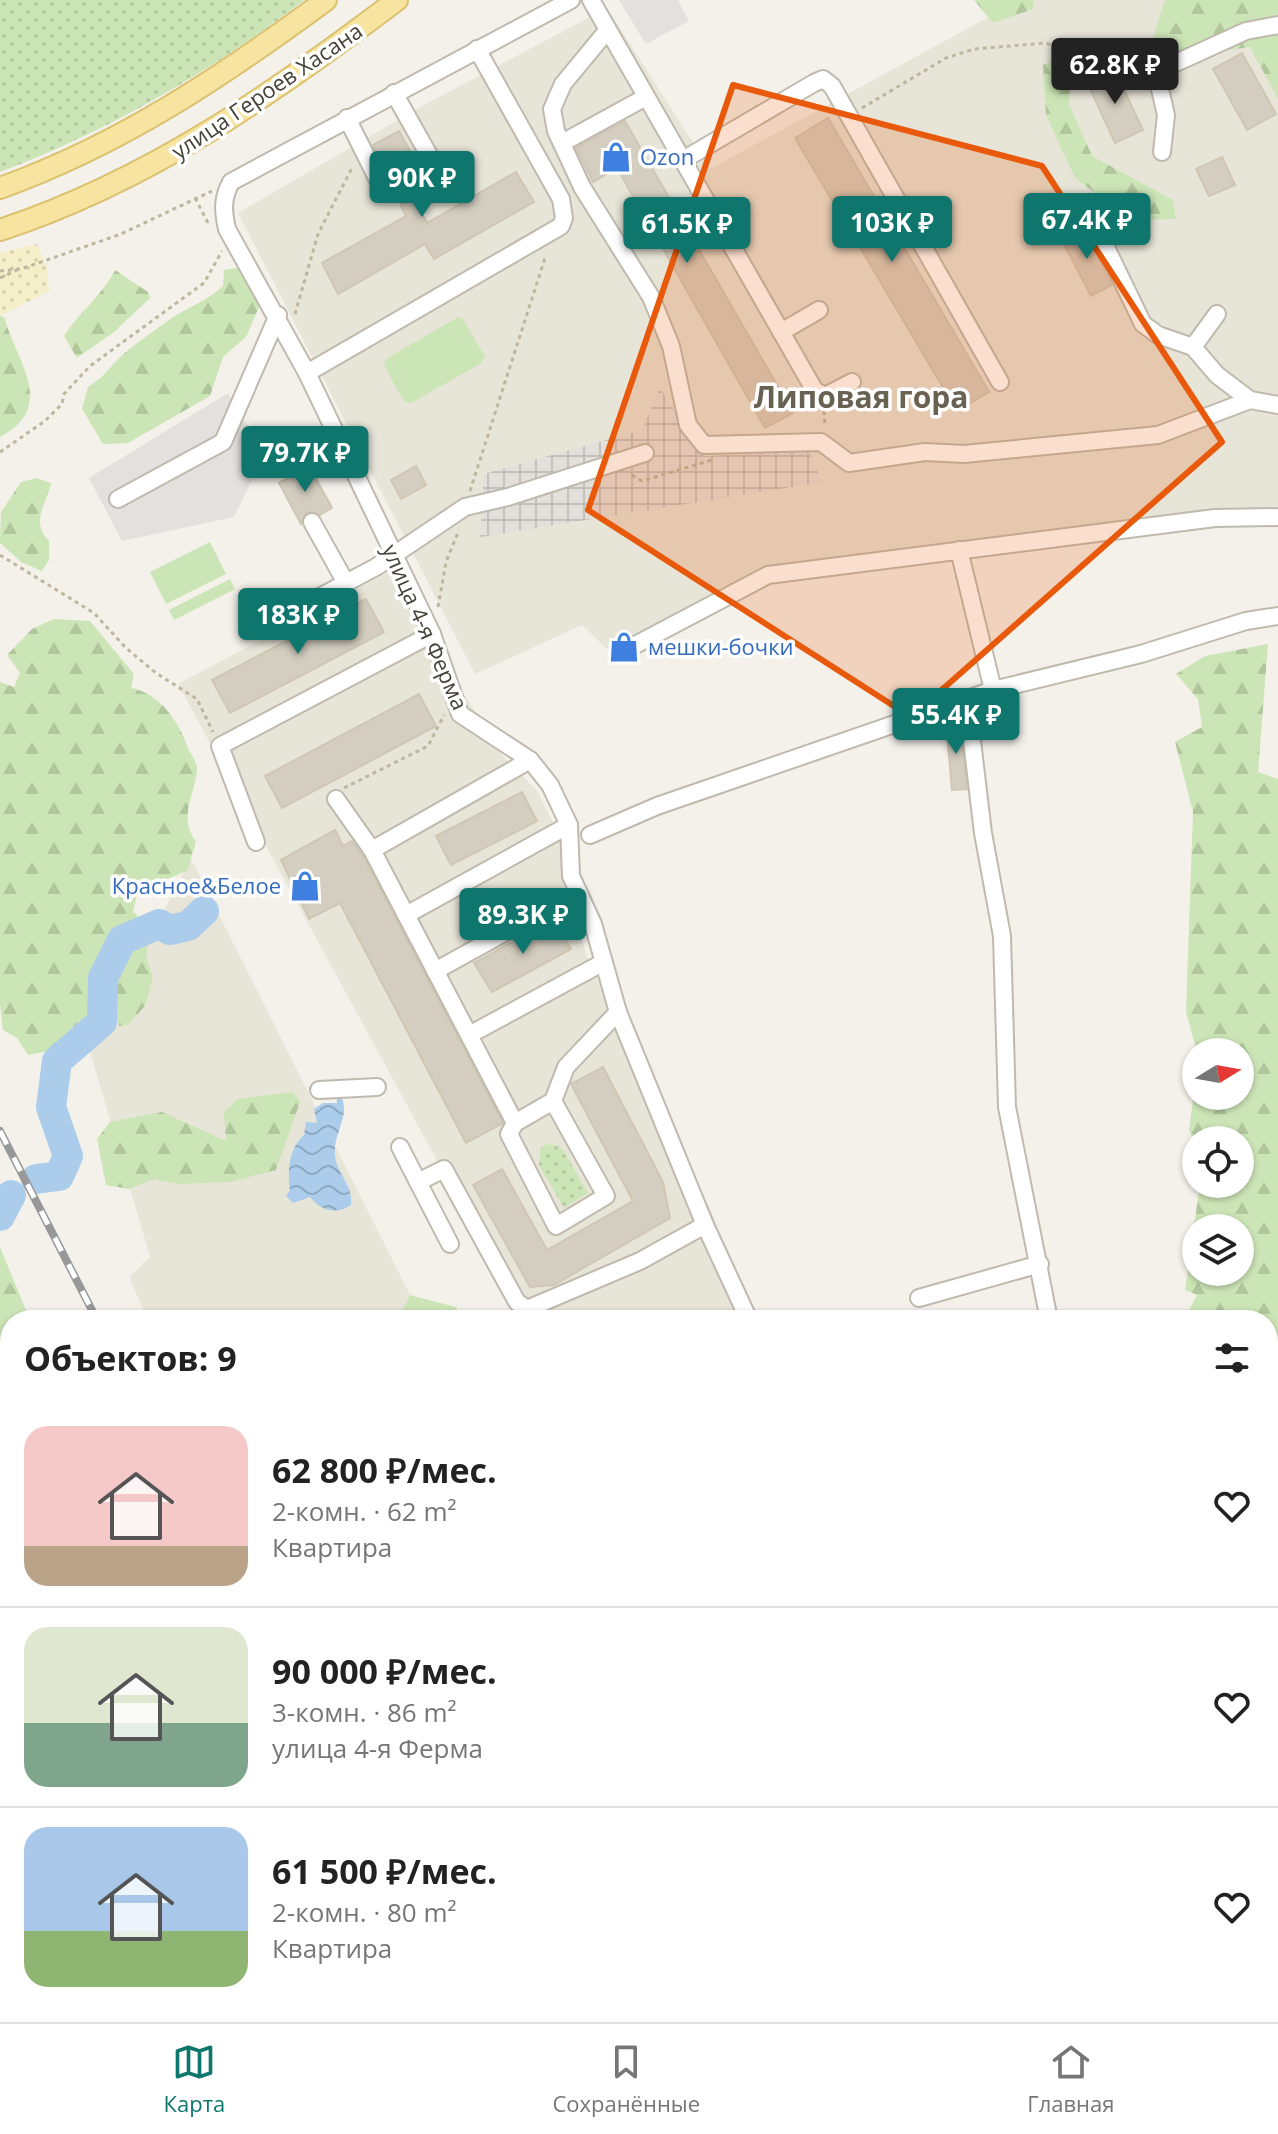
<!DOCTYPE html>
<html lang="ru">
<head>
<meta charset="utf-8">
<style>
  :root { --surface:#fff; --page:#f2f2f2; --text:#222; --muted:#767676; --line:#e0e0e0; --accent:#0f766e }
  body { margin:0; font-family:"Open Sans",sans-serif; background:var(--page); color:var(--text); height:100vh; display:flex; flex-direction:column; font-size:30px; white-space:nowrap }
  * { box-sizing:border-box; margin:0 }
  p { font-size:26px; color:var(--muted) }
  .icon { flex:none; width:44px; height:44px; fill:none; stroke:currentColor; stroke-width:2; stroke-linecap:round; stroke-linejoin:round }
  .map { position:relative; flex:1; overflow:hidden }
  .panel { position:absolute; left:0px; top:1310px; width:1278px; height:712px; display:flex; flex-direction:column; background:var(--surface); border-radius:32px 32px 0 0; box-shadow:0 2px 6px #0004 }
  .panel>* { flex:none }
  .needle { width:52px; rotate:79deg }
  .buttons { position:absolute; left:1182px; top:1038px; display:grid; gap:16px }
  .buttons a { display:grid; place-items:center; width:72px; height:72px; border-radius:50%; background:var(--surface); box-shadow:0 2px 6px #0004; font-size:40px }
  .price { position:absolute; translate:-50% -68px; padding:0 18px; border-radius:8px; background:var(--accent); color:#fff; font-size:26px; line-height:52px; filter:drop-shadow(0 2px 4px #0008) }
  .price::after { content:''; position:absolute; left:50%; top:48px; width:24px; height:18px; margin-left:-12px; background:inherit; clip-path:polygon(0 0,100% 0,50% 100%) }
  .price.current { background:#222; color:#fff }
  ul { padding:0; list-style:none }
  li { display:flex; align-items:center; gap:24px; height:200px; padding:0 24px }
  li+li { border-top:2px solid var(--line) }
  li span { display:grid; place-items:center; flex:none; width:224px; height:160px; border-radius:24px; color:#555 }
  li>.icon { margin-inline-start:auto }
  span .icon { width:96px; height:96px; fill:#fffc; stroke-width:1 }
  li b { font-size:34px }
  h2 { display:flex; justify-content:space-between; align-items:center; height:96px; padding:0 24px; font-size:34px }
  .dock { display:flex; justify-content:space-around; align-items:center; height:112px; border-top:2px solid var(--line); background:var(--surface); font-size:22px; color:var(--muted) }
  .dock a { display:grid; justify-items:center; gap:4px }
  .dock .current { color:var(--accent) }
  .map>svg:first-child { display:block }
  .residential { fill:#e7e4d8 }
  .industrial { fill:url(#industrial-grid) }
  .grass { fill:url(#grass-dots) }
  .forest { fill:url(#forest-firs); fill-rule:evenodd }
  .sand { fill:url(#sand-dots) }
  .garden { fill:#cce5b6 }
  .parking { fill:#e3e1de }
  .water { fill:url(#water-waves) }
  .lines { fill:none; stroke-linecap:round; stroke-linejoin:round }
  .river { stroke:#abcdeb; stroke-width:30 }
  .building { fill:#d4cec0; stroke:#cfc6b4; stroke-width:2 }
  .minor-casing { stroke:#bfbaad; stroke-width:20 }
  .major-casing { stroke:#dbc271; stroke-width:24 }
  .path { stroke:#bfb69f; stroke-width:3; stroke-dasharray:4 4; stroke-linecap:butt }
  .minor { stroke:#fff; stroke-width:16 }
  .major { stroke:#f7e4a0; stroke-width:20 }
  .rail-casing { stroke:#989898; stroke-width:8 }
  .rail { stroke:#fff; stroke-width:5; stroke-dasharray:15; stroke-linecap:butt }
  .marked { fill:#e8590c; fill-opacity:0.2; stroke:#e8590c; stroke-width:6; stroke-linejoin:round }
  .labels { text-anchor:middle; stroke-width:7; stroke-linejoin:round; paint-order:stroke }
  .street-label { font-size:22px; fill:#474239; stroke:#fff }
  .shop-label { font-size:22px; fill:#366cbe; stroke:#fff; text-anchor:start }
  .district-label { font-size:30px; font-weight:bold; fill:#696151; stroke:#fff }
</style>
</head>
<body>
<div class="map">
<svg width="1278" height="2022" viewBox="0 0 1278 2022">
  <defs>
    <pattern id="industrial-grid" width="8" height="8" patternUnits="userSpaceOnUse" patternTransform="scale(2)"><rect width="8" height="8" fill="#e3e0db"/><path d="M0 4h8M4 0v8" fill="none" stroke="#c4c1bd"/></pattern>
    <pattern id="grass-dots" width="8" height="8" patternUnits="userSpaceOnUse" patternTransform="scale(2)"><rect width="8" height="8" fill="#cce5b6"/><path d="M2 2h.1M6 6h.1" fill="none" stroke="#b1c69d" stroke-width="1.8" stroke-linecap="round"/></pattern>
    <pattern id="forest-firs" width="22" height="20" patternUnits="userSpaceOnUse" patternTransform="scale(2)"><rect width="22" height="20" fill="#cce5b6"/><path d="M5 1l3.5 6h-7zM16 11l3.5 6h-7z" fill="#b1c69d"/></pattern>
    <pattern id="sand-dots" width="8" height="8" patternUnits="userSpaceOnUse" patternTransform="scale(2)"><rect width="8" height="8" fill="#f4eec9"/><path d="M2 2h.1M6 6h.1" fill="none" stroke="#d3cdad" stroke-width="1.8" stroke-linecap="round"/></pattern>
    <pattern id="water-waves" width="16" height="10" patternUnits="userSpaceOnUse" patternTransform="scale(2)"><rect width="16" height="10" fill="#abcdeb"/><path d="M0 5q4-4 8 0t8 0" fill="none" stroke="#8da8bf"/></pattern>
  </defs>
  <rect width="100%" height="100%" fill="#f4f1ea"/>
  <g class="residential">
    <path d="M1020 0H1252L1278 52V506L759 571 610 652 582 625 475 674 238 213 422 106 607 8 710 169Z"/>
    <path d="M389 572 502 755 538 792 563 843V887L590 964 714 1217 746 1320 521 1315 178 684Z"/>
    <path d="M191 859 410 1295 397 1320 147 1318 129 1277 150 1257 90 1051Z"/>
  </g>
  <path class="industrial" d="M660 388 704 456 809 451 822 482 480 537 484 474 642 430Z"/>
  <g class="grass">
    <path d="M0 0H304C212 71 109 131 0 172Z"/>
    <path d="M547 1144 559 1146 564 1151 588 1193 564 1208 539 1165 541 1148Z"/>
  </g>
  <g class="forest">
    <path d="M974 0H1033V9L993 23Z"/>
    <path d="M1165 0H1278V99L1250 47 1169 58 1153 37Z"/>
    <path d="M1064 55 1071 72 1069 104 1092 156 1173 200 1176 219 1131 220 1075 178 1046 115 1043 65Z"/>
    <path d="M241 267 252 284 259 307 246 337 223 357 210 396 128 443 103 444 82 409 88 387C101 379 106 372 116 361 130 347 150 334 166 322 185 308 206 302 223 286L224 270Z"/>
    <path d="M115 270 148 292 150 298 114 332 77 358 64 336C80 311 102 296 115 270Z"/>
    <path d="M0 316 4 317C18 364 57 407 0 437Z"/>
    <path d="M37 478 51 483C46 507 30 520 49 541V560L42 571 21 562 0 543 1 512 21 482Z"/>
    <path d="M54 619 90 621 134 674 131 688C160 693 179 722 188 748 191 755 198 763 197 771 194 797 178 817 196 842L187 871 138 891 133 911 150 930 146 958 153 977 145 1006 128 1025 119 1026 109 988C100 998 101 1008 94 1018 84 1032 69 1035 59 1049L28 1055 17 1038 3 1030 0 1004V682L14 687 20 673 7 655 32 629Z"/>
    <path d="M1268 644 1258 772 1278 779V1545L1268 1542V1320H1184L1197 1295 1185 1290 1200 1184H1240V1140H1196V1144L1189 1130 1196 1079V1096H1240V1052H1197L1186 1012 1193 812 1175 742 1202 727 1198 699 1176 674 1205 656ZM1196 1228H1240V1272H1196Z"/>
    <path d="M293 1092 300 1102 276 1170 231 1182 178 1184 154 1179 129 1189 106 1185 97 1139 110 1122 162 1112 226 1141 224 1112 238 1099Z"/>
    <path d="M0 1247 30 1320H10V1594L0 1565Z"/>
    <path d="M1268 1949 1278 1950V2022H990L1015 2012H1268Z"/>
    <path d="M115 2012H200V2022H117Z"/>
  </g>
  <path class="sand" d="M37 244 47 268 49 291 0 316V253Z"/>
  <g class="garden">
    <path d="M458 317 463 319 485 357 480 364 411 403 404 401 384 366 386 359Z"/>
    <path d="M210 542 226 574 166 604 150 572Z"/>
    <path d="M230 579 235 589 174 620 169 610Z"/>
    <path d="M410 1295 456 1307 461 1320H397Z"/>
    <path d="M1268 1542 1278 1545V1950L1268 1949Z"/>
    <path d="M396 2012H656L650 2022H395Z"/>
    <path d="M708 2012H1015L990 2022H716Z"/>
  </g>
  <g class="parking">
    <path d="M619 0H678L689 21 646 44Z"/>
    <path d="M228 393 265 454 234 517 122 541 89 478Z"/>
  </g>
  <path class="water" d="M336 1089C356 1112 332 1131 335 1156 337 1174 354 1186 351 1205 336 1215 321 1211 310 1197L293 1203 286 1196 290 1190C287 1171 289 1148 304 1135L306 1122 317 1123 314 1109 323 1103H337Z"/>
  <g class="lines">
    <g class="river">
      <path d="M36 1179 59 1176 68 1156 51 1107 57 1061 102 1022 103 978 122 940 159 924 170 930 188 926 204 911"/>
      <path d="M0 1216 11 1195"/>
    </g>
  </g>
  <g class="building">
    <path d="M1242 53 1276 114 1247 130 1213 69Z"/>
    <path d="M1109 72 1116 73 1143 130 1115 143 1087 82Z"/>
    <path d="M828 118 989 392 957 411 795 138Z"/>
    <path d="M625 121 793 413 765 428 617 168 593 182 576 148Z"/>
    <path d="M399 131 430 187 413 197 427 223 516 172 534 202 434 259 425 244 338 294 322 263 406 216 373 145Z"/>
    <path d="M1222 157 1235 185 1209 196 1196 169Z"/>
    <path d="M1084 226 1112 285 1091 296 1061 238Z"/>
    <path d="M309 466 332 508 320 515 307 512 301 524 279 483Z"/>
    <path d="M416 466 426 485 401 499 391 480Z"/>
    <path d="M366 599 384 632 230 713 212 680Z"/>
    <path d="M419 694 436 726 282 808 265 776Z"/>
    <path d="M959 721 967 789 952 790 946 722Z"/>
    <path d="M522 792 537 821 451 865 436 836Z"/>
    <path d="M335 830 343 846 352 841 363 856 503 1123 466 1143 340 903 309 919 281 860Z"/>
    <path d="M554 919 571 949 492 992 474 963Z"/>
    <path d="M603 1067 663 1182 670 1218 554 1285 530 1287 473 1185 502 1169 547 1250 633 1201 571 1084Z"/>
  </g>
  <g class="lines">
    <g class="minor-casing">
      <g id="minor">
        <path d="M571 0 231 182C222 199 223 211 227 229L307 373 432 634 460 714 530 760 550 785 569 825 571 876 593 924 618 1012 705 1225 749 1320"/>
        <path d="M591 0 815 391 825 396 852 382"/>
        <path d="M606 32 563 84 552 109 556 131 582 187 651 297 671 346 688 425 704 445 821 442 849 463 925 452 964 454 1158 435 1250 400 1278 405"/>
        <path d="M1108 60 1156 72 1246 31 1278 25"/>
        <path d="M1156 72 1166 115 1162 152"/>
        <path d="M394 93 443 180"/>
        <path d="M347 118 384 192"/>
        <path d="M562 143 646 97"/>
        <path d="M683 160 814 83 823 79 832 86 1000 382"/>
        <path d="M1087 208 1143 324 1158 335 1193 347 1217 375 1250 400"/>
        <path d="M781 332 819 310"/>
        <path d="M1193 347 1217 314"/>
        <path d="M307 373 561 226 564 218 561 199 477 49"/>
        <path d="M118 499 223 442 278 315"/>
        <path d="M312 522 346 583"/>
        <path d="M959 550 993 690"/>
        <path d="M278 619 376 567 465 507 508 497 645 453"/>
        <path d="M620 653 768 575 1215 518 1278 517"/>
        <path d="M967 699 983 833 1002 936 1007 1107 1049 1320"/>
        <path d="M336 799 372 850 515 1123"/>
        <path d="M590 835 657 806 993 690 1141 654 1246 621 1278 616"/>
        <path d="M256 842 220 746 432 634"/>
        <path d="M372 850 530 760"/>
        <path d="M406 915 569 825"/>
        <path d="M435 971 576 893"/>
        <path d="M469 1035 604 962"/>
        <path d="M319 1090 377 1087"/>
        <path d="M553 1101 606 1196 556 1226 509 1134 515 1123 553 1101 566 1067 618 1012"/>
        <path d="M400 1147 418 1182"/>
        <path d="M450 1244 418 1182 444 1169 517 1302 527 1309 640 1261 705 1225"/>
        <path d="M919 1298 1040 1264"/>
        <path d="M1268 1564H1278"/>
        <path d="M1268 1807 1278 1808"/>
        <path d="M378 2012 380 2022"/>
        <path d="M677 2022 684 2012"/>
      </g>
    </g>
    <g class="major-casing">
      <g id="major">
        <path d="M0 188C122 144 223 76 326 0"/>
        <path d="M0 230C149 181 273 94 397 0"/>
      </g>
    </g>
    <g class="path">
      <path d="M862 108 946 58 974 49 1045 43 1093 56"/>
      <path d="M195 198 208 223"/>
      <path d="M0 271 21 269 121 234 212 191"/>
      <path d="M0 278 17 270"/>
      <path d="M295 314 318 234 353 166"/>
      <path d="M824 411 825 427"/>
      <path d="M0 452 45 421 62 404 64 394 90 366 204 283 222 251"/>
      <path d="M632 475 642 481 712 460"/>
      <path d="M470 491 546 255"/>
      <path d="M0 555 94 613 126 648 156 673 197 699 213 732"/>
      <path d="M438 607 446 562 459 530"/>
      <path d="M344 788 428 746 444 715"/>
    </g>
    <use href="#minor" class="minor"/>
    <use href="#major" class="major"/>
    <g class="rail-casing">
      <g id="rail">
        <path d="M0 1131 97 1320"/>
        <path d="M265 2012 267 2022"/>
        <path d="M282 2012 283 2022"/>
      </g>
    </g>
    <use href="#rail" class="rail"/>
  </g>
  <path class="marked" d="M733 85 1042 166 1222 442 911 717 588 510Z"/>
  <defs>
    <g id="shop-bare" transform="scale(2.4)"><path d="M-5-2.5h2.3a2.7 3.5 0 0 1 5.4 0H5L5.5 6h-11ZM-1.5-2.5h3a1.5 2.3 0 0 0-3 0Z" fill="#3f7fe0" stroke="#fff" stroke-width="2.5" paint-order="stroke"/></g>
  </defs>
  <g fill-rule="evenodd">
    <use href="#shop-bare" x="616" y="157"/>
    <use href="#shop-bare" x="624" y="647"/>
    <use href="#shop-bare" x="305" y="886"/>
  </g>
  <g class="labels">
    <g class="street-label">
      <text transform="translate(267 91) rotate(-34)" y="8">улица Героев Хасана</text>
      <text transform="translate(425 627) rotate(66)" y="8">улица 4-я Ферма</text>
    </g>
    <g class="shop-label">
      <text x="640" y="165">Ozon</text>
      <text x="648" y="655">мешки-бочки</text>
      <text x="281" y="894" text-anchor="end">Красное&amp;Белое</text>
    </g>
    <g class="district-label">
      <text x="861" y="408">Липовая гора</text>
    </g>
  </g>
</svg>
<div class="buttons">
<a><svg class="needle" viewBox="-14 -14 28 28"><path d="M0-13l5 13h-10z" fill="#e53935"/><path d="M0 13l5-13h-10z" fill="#767676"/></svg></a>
<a><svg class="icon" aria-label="locate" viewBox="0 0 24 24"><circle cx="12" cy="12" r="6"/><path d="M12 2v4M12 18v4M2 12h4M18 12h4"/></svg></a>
<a><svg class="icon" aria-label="layers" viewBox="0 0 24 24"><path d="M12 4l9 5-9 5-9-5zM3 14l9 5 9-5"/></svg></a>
</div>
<b class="price current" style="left:1115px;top:106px">62.8K ₽</b>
<b class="price" style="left:422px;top:219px">90K ₽</b>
<b class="price" style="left:1087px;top:261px">67.4K ₽</b>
<b class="price" style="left:892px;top:264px">103K ₽</b>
<b class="price" style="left:687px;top:265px">61.5K ₽</b>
<b class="price" style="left:305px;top:494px">79.7K ₽</b>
<b class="price" style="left:298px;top:656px">183K ₽</b>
<b class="price" style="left:956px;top:756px">55.4K ₽</b>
<b class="price" style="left:523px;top:956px">89.3K ₽</b>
<section class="panel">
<h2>Объектов: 9<svg class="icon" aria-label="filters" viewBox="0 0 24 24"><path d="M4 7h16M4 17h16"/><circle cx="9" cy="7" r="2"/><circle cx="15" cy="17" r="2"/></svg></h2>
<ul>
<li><span style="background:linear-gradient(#f6c9c9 75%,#b9a48a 0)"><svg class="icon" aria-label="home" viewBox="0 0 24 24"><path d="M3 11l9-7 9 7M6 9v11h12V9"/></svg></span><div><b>62 800 ₽/мес.</b><p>2-комн. · 62 m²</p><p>Квартира</p></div><svg class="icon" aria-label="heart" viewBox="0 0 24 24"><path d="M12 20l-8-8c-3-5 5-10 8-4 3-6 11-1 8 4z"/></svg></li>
<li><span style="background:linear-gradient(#dfe7d0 60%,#7fa58c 0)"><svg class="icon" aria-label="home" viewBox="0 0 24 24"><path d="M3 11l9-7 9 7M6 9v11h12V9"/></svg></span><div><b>90 000 ₽/мес.</b><p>3-комн. · 86 m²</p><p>улица 4-я Ферма</p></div><svg class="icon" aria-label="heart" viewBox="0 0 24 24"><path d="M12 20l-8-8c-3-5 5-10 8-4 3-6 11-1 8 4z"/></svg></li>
<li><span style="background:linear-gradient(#a9c7e8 65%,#8fb573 0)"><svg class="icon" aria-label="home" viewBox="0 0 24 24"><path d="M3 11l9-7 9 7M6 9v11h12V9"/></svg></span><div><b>61 500 ₽/мес.</b><p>2-комн. · 80 m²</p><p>Квартира</p></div><svg class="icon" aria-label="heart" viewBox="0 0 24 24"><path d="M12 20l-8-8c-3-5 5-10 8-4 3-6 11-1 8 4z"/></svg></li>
</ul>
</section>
</div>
<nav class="dock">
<a class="current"><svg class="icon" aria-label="map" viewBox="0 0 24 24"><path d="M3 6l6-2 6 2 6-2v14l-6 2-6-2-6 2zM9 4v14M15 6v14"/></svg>Карта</a>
<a><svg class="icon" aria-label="saved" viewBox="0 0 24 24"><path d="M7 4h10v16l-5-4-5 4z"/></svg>Сохранённые</a>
<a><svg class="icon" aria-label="home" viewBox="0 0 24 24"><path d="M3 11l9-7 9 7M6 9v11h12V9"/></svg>Главная</a>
</nav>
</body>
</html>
